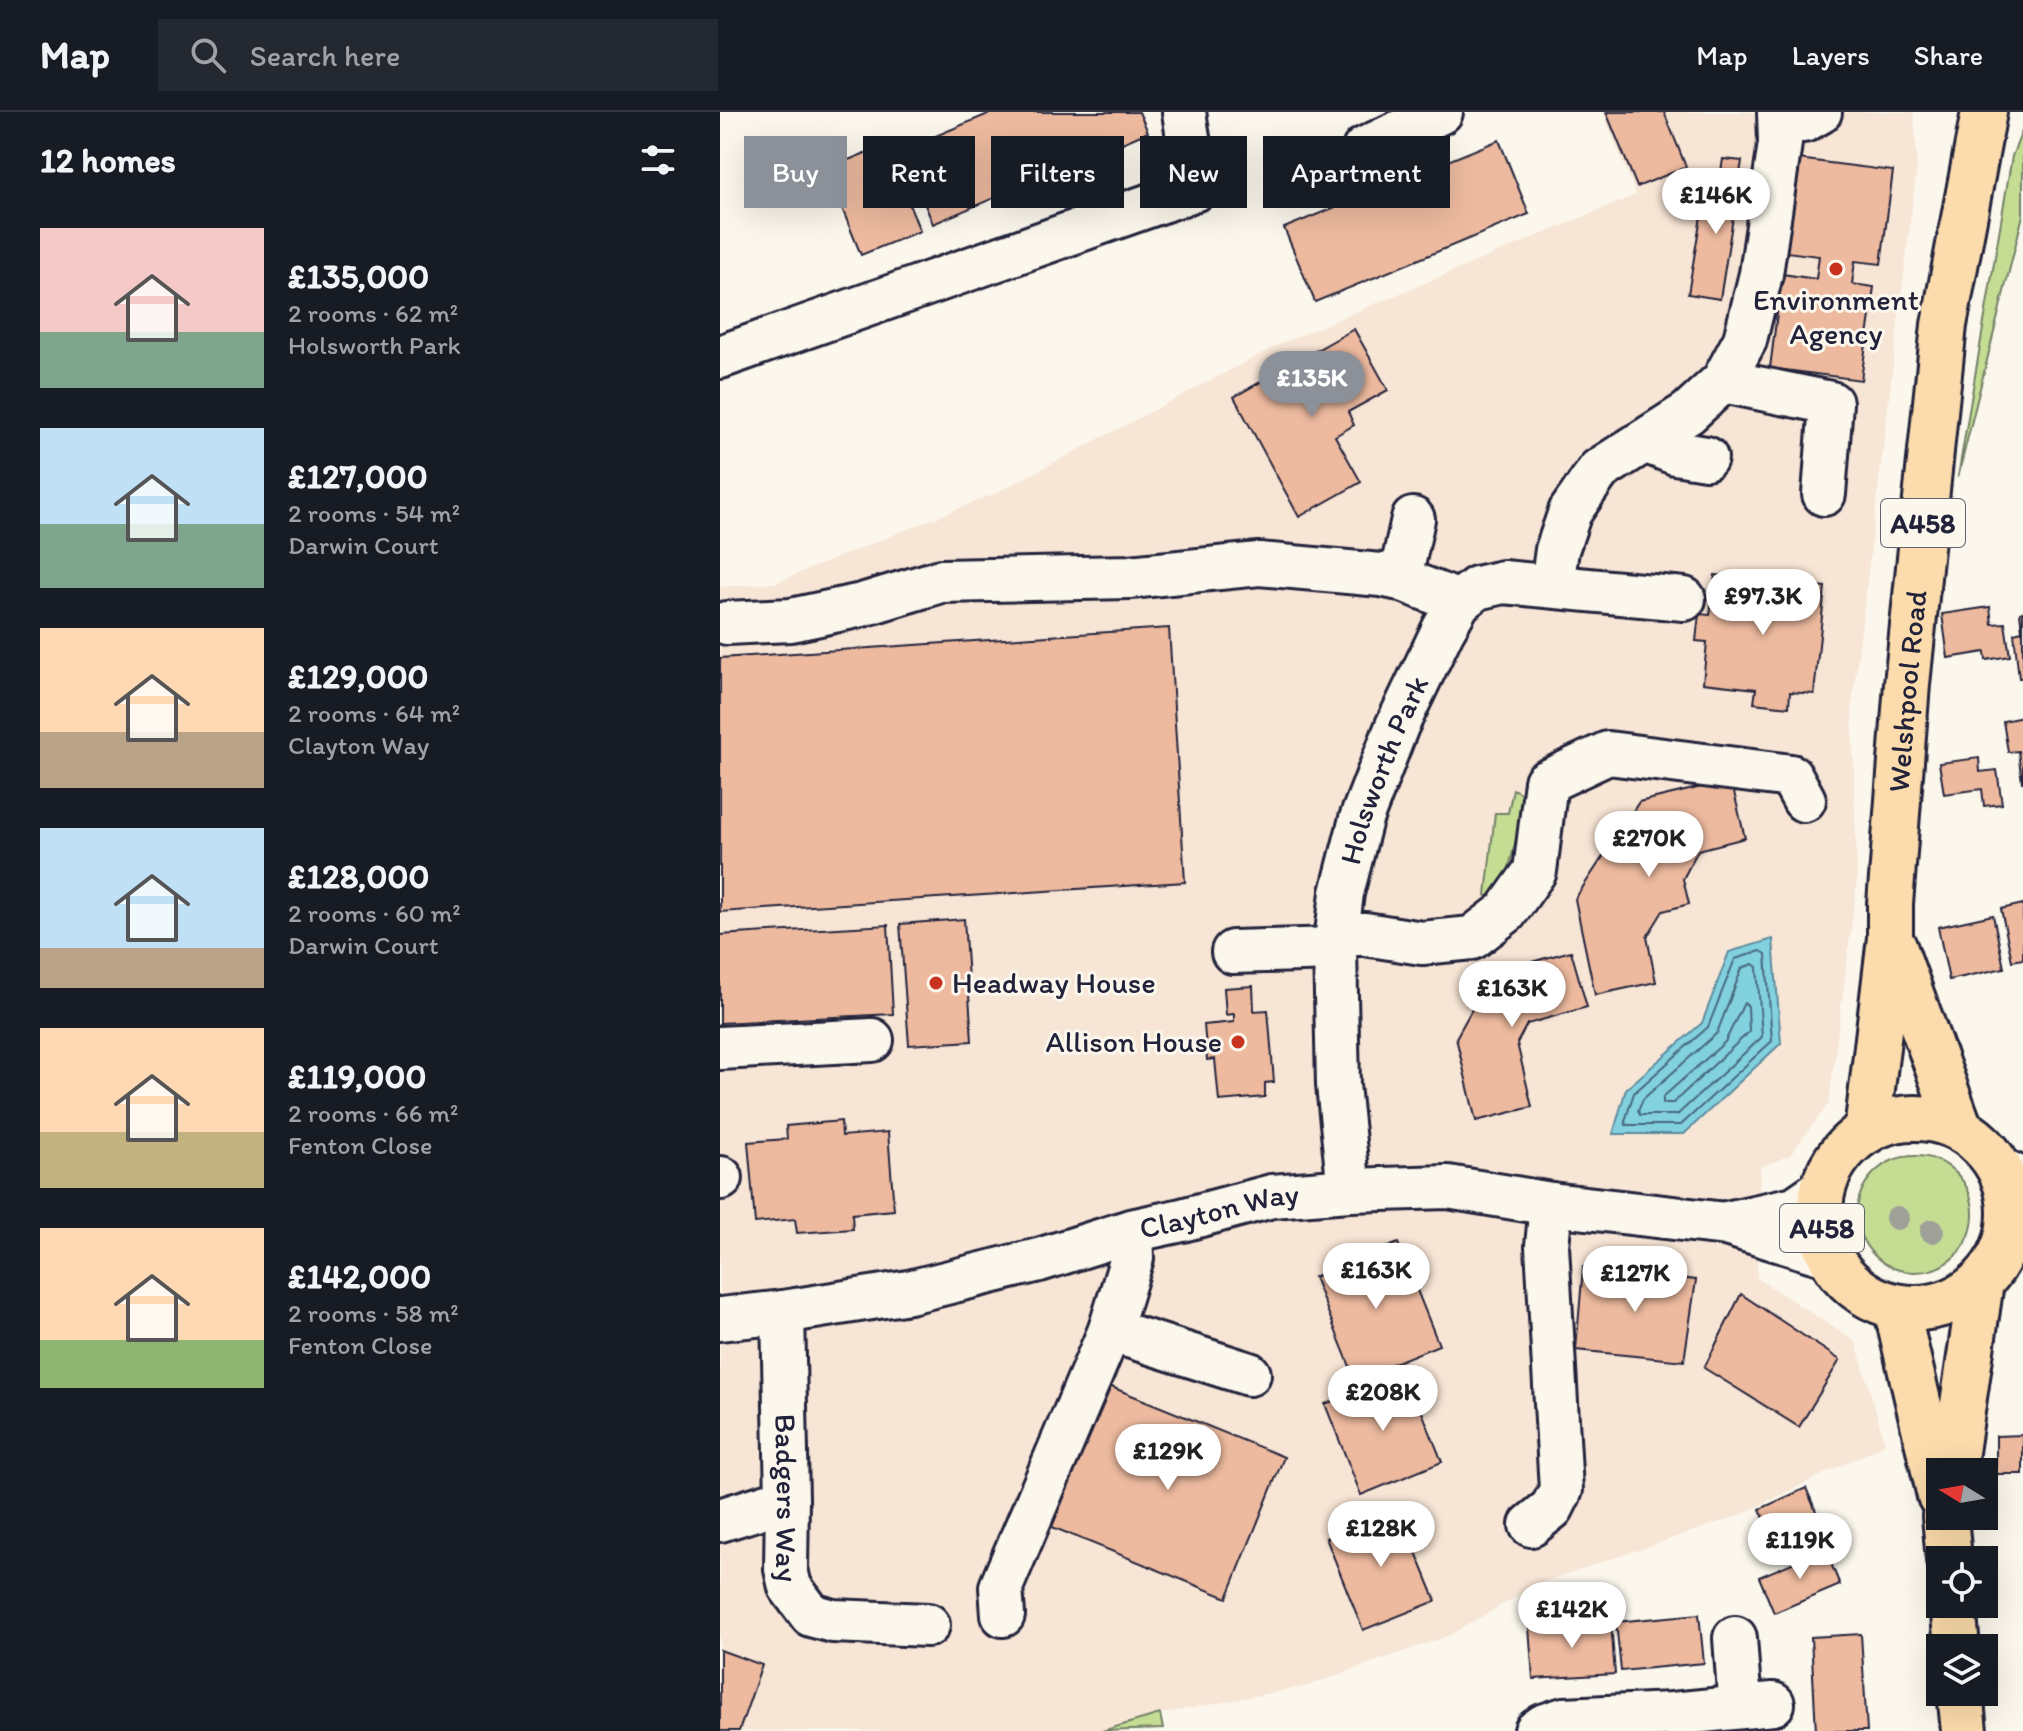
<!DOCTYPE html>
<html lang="en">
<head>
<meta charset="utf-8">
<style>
  :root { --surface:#171b24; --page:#242831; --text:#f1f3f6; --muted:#9ea1a6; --line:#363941; --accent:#8c9099 }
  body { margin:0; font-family:Itim,sans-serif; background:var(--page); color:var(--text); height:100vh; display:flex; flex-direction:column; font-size:30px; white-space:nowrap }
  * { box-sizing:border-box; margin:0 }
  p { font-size:26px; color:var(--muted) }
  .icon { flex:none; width:44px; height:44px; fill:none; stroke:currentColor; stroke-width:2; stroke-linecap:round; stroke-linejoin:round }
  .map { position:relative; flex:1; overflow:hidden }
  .drawer { display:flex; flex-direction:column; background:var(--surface); width:720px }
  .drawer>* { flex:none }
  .guide { position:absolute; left:24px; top:24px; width:760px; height:72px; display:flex; gap:16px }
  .needle { width:52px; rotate:281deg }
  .controls { position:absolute; left:1206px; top:1346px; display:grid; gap:16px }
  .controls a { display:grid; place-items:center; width:72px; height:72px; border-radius:0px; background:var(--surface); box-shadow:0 8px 32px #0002; font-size:40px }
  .price { position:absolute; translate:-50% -68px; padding:0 18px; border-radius:28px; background:#fff; color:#222; font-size:26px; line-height:52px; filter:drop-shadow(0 2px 4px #0008) }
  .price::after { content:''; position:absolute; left:50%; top:48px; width:24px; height:18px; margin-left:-12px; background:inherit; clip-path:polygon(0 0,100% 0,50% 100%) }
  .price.active { background:var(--accent); color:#fff }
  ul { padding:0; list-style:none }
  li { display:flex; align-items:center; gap:24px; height:200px; padding:0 40px }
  li span { display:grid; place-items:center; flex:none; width:224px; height:160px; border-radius:0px; color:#555 }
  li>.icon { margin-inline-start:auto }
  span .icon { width:96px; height:96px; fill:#fffc; stroke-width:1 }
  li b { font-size:34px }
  h2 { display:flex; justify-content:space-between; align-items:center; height:96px; padding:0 40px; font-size:34px }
  .tag { padding:0 28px; border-radius:0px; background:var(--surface); box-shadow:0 8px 32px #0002; font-size:28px; line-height:72px }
  .tag.active { background:var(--accent); color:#fff }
  header { display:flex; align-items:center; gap:48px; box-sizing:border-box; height:112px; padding:0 40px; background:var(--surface); border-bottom:2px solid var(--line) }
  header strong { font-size:38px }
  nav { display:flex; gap:44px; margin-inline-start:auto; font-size:28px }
  .search { width:560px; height:72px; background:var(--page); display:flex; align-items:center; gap:20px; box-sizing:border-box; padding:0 28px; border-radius:0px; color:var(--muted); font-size:30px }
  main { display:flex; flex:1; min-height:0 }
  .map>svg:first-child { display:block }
  .built { fill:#f7e5d5 }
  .green { fill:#c4dd93; stroke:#738067; stroke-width:2 }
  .water { fill:#82d1df; stroke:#5c8b9d; stroke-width:2 }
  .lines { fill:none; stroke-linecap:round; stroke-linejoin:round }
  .shore { stroke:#48687d; stroke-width:2 }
  .building { fill:#edba9f; stroke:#22223b; stroke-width:2 }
  .minor-casing { stroke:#22223b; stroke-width:48 }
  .major-casing { stroke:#22223b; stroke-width:50 }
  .minor { stroke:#fbf7ec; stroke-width:42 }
  .major { stroke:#fcdcac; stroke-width:44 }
  .tree { fill:#9fa199 }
  .poi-dot { fill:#c8321e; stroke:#fbf7ec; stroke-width:3 }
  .labels { text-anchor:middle; stroke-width:6; stroke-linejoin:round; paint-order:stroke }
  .shield { fill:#fbf7ec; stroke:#636270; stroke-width:2 }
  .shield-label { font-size:28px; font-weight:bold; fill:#22223b }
  .poi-label { font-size:30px; fill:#22223b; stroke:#fbf7ec }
  .street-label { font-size:30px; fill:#22223b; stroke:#fbf7ec }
</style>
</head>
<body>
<header>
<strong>Map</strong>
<div class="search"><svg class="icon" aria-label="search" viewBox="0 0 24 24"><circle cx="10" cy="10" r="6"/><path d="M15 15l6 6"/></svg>Search here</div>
<nav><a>Map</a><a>Layers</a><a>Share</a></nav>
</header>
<main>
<section class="drawer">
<h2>12 homes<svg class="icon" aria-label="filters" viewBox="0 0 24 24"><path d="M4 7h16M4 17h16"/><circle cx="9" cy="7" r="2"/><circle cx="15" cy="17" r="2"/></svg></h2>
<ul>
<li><span style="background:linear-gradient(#f6c9c9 65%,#7fa58c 0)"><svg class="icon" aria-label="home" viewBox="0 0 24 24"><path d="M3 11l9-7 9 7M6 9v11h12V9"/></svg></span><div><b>£135,000</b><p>2 rooms · 62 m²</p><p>Holsworth Park</p></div></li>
<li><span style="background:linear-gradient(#bfe0f5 60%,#7fa58c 0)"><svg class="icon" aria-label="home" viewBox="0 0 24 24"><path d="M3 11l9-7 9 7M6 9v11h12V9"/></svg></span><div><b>£127,000</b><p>2 rooms · 54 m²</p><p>Darwin Court</p></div></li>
<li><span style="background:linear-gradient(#ffd9b3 65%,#b9a48a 0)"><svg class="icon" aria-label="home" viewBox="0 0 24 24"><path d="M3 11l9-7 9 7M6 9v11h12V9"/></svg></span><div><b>£129,000</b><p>2 rooms · 64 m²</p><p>Clayton Way</p></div></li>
<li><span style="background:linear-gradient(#bfe0f5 75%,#b9a48a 0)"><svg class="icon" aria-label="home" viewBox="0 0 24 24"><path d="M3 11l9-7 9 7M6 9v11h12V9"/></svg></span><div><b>£128,000</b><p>2 rooms · 60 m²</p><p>Darwin Court</p></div></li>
<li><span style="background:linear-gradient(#ffd9b3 65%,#c2b280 0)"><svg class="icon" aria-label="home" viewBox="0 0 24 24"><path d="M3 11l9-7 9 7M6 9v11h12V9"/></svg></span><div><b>£119,000</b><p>2 rooms · 66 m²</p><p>Fenton Close</p></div></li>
<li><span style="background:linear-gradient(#ffd9b3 70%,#8fb573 0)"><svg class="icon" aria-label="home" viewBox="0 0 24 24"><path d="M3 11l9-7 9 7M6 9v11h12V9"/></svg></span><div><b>£142,000</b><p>2 rooms · 58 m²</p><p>Fenton Close</p></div></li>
</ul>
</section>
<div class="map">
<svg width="1303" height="1619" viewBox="0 0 1303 1619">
  <rect width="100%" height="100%" fill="#fbf7ec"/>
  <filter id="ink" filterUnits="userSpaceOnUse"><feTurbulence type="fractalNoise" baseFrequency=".0125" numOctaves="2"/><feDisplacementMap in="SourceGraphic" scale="16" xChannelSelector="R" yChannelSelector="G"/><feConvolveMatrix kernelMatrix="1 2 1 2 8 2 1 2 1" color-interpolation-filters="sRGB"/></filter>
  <g filter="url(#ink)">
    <path class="built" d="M883 0H1194L1197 54 1132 593 1137 769 1109 991 1070 1043 1040 1055 1037 1166 1136 1230 1165 1332 1018 1404 817 1472 730 1523 587 1574 440 1602 382 1619H0V475L55 471 272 383 564 230 916 83Z"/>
    <g class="green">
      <path d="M1303 17V103L1238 365 1292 44Z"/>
      <path d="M793 677 802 682 805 691 783 780 774 788 766 783 775 701H788Z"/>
      <circle cx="1195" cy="1102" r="58"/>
      <path d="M440 1602 443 1617 382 1619Z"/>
    </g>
    <path class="water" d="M1053 827 1061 931 964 1022H893L906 977 982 911 1009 840Z"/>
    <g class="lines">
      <g class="shore">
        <path d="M1041 839 1046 842 1052 929 961 1013H906L905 1009 914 981 988 915 1015 847Z"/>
        <path d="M1033 852 1037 855 1042 925 957 1003H920L918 999 923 987 997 921 1022 856Z"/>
        <path d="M1024 891 1028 894 1029 920 953 991H943V985L1005 930Z"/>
      </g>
    </g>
    <g class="building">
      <path d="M273 0H419L428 20 213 112 182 38Z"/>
      <path d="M886 0H944L966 55 917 75Z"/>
      <path d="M779 28 809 102 595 190 564 116Z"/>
      <path d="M165 33 200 119 141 143 106 57Z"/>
      <path d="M1003 47 1022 49 1000 187 968 182 981 104 987 105 989 95 995 96Z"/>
      <path d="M1078 47 1173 59 1161 152 1135 149 1132 172 1154 175 1141 268 1050 256 1062 162 1096 167 1099 144 1066 140Z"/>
      <path d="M634 217 668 278 628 300 634 313 615 324 641 370 579 405 514 285Z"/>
      <path d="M995 463 1105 475 1094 582 1070 580 1069 595 1034 591 1036 577 983 571 987 530 976 529 979 502 990 503Z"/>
      <path d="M1270 495 1272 512 1285 511 1290 544 1266 548 1265 540 1228 546 1222 502Z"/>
      <path d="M1303 500V566H1299L1294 521 1302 519 1300 501Z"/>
      <path d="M449 516 465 770 0 800V546Z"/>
      <path d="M1303 605V670H1302L1298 639 1288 640 1283 609Z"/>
      <path d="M1259 646 1260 660 1277 658 1282 692 1264 694 1262 677 1224 682 1219 651Z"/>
      <path d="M1011 668 1025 726 978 738 963 767 969 792 943 799 927 825 936 870 875 883 855 787 919 690Z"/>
      <path d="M1303 792V847L1292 849 1281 797Z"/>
      <path d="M1273 803 1284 856 1229 868 1218 815Z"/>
      <path d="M244 807 252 929 189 933 180 812Z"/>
      <path d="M168 813 173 902 0 911V823Z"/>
      <path d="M851 839 867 895 807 912 797 931 812 995 756 1009 736 926 772 861Z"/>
      <path d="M533 874 534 899 548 898 554 970 545 971V985L499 989 495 947 487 948 484 913 514 910V902L506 903 504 876Z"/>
      <path d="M121 1009 122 1024 168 1020 174 1098 132 1102 133 1117 77 1121 75 1107 35 1111 28 1030 67 1027 66 1014Z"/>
      <path d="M678 1131 719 1233 635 1267 594 1165Z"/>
      <path d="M863 1155 976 1168 964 1249 856 1238Z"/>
      <path d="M1021 1182 1120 1248 1079 1315 984 1256Z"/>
      <path d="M686 1260 722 1350 641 1383 605 1292Z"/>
      <path d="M389 1274 564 1345 507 1486 332 1415Z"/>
      <path d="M1303 1323V1362H1276V1324Z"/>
      <path d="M1086 1376 1101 1411 1055 1431 1040 1397Z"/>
      <path d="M678 1396 716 1489 643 1518 606 1426Z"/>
      <path d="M1105 1437 1120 1473 1054 1501 1039 1465Z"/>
      <path d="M979 1502 984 1551 901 1559 896 1510Z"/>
      <path d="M891 1510 895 1562 813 1567 809 1515Z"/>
      <path d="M1141 1522 1147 1619H1096L1091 1525Z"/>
      <path d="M0 1538 42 1553 19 1619H0Z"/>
    </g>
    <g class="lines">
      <g class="minor-casing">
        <g id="minor">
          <path d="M1060 9H1084L1100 0"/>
          <path d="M644 37 721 0"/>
          <path d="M0 245 476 77 464 0"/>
          <path d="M1003 269 1111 291 1104 382"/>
          <path d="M925 329 955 341 986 346"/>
          <path d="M680 467 693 407"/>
          <path d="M832 474 837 438 850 400 879 358 968 301 1003 269 1025 228 1041 162 1060 31 1059 0"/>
          <path d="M7 511 71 508 142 493 221 469 410 465 539 452 661 463 680 467 739 490"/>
          <path d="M617 822H645L702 831 752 826 786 800 815 759 826 670 888 641 1071 664 1084 688"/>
          <path d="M513 840 615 837"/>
          <path d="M0 936 152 928"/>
          <path d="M1279 1056 1303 1068"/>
          <path d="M0 1066H1"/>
          <path id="s1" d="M629 1078 618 973 615 837 622 781 641 707 677 614 723 518 739 490 757 476 783 470 964 487"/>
          <path d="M1007 1111 1075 1096 1104 1076"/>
          <path d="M411 1119 412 1146 390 1218 529 1262"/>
          <path d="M1283 1139 1303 1127"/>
          <path id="s2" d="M63 1200 67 1387 66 1457 70 1475 91 1503 113 1509 208 1513"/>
          <path id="s3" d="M0 1207 63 1200 189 1180 319 1148 411 1119 462 1108 552 1084 629 1078 728 1075 831 1092 1006 1112 1110 1144"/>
          <path d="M0 1408 67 1387"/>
          <path d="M811 1413 832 1396 841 1378 827 1134 831 1092"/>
          <path d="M283 1503 281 1475 390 1218"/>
          <path d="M1015 1526 1020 1595"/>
          <path d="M816 1619 823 1614 844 1607 952 1602 1053 1592"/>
        </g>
      </g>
      <g class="major-casing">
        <g id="major">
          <path d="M1174 835 1240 1017"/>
          <circle cx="1195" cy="1101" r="95"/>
          <path id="s4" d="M1147 1019 1170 826V792L1187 572 1224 213 1264 0"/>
          <path d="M1176 1195 1220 1384"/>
          <path d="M1233 1360 1261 1170"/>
          <path d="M1225 1404 1229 1448"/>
          <path d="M1233 1492 1237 1536"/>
          <path d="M1240 1580 1244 1619"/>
        </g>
      </g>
      <use href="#minor" class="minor"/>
      <use href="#major" class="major"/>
    </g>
    <g class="tree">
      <circle cx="1177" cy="1106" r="12"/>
      <circle cx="1212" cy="1119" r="12"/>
    </g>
  </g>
  <g class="poi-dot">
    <circle cx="1116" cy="157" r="8"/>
    <circle cx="216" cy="871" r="8"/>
    <circle cx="518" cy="930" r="8"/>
  </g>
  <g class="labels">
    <g class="shield">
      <rect x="1161" y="387" width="84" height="48" rx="6"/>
      <rect x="1060" y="1092" width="84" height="48" rx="6"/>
    </g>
    <g class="shield-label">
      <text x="1203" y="421">A458</text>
      <text x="1102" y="1126">A458</text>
    </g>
    <g class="poi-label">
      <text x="1116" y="198">Environment<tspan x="1116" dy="34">Agency</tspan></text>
      <text x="232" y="881" text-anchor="start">Headway House</text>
      <text x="502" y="940" text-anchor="end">Allison House</text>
    </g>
    <g class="street-label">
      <text dy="10" stroke="none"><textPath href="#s4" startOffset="442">Welshpool Road</textPath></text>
      <text dy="10" stroke="none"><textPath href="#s1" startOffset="428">Holsworth Park</textPath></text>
      <text dy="10" stroke="none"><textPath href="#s3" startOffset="512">Clayton Way</textPath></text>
      <text dy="10" stroke="none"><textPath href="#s2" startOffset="186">Badgers Way</textPath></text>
    </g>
  </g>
</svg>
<div class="controls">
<a><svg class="needle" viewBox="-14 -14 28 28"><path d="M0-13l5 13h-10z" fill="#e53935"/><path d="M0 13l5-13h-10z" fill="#9ea1a6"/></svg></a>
<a><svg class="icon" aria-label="locate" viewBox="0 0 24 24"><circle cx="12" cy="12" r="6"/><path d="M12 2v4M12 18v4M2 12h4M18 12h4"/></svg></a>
<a><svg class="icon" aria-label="layers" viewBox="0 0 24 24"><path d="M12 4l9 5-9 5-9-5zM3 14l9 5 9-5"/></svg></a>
</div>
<b class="price" style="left:996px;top:124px">£146K</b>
<b class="price active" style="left:592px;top:307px">£135K</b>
<b class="price" style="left:1043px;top:525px">£97.3K</b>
<b class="price" style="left:929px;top:767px">£270K</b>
<b class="price" style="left:792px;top:917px">£163K</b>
<b class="price" style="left:656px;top:1199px">£163K</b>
<b class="price" style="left:915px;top:1202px">£127K</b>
<b class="price" style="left:663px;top:1321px">£208K</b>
<b class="price" style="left:448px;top:1380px">£129K</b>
<b class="price" style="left:661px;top:1457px">£128K</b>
<b class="price" style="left:1080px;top:1469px">£119K</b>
<b class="price" style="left:852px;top:1538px">£142K</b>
<div class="guide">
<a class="tag active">Buy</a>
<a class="tag">Rent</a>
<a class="tag">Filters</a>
<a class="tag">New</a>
<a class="tag">Apartment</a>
</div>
</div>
</main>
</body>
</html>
